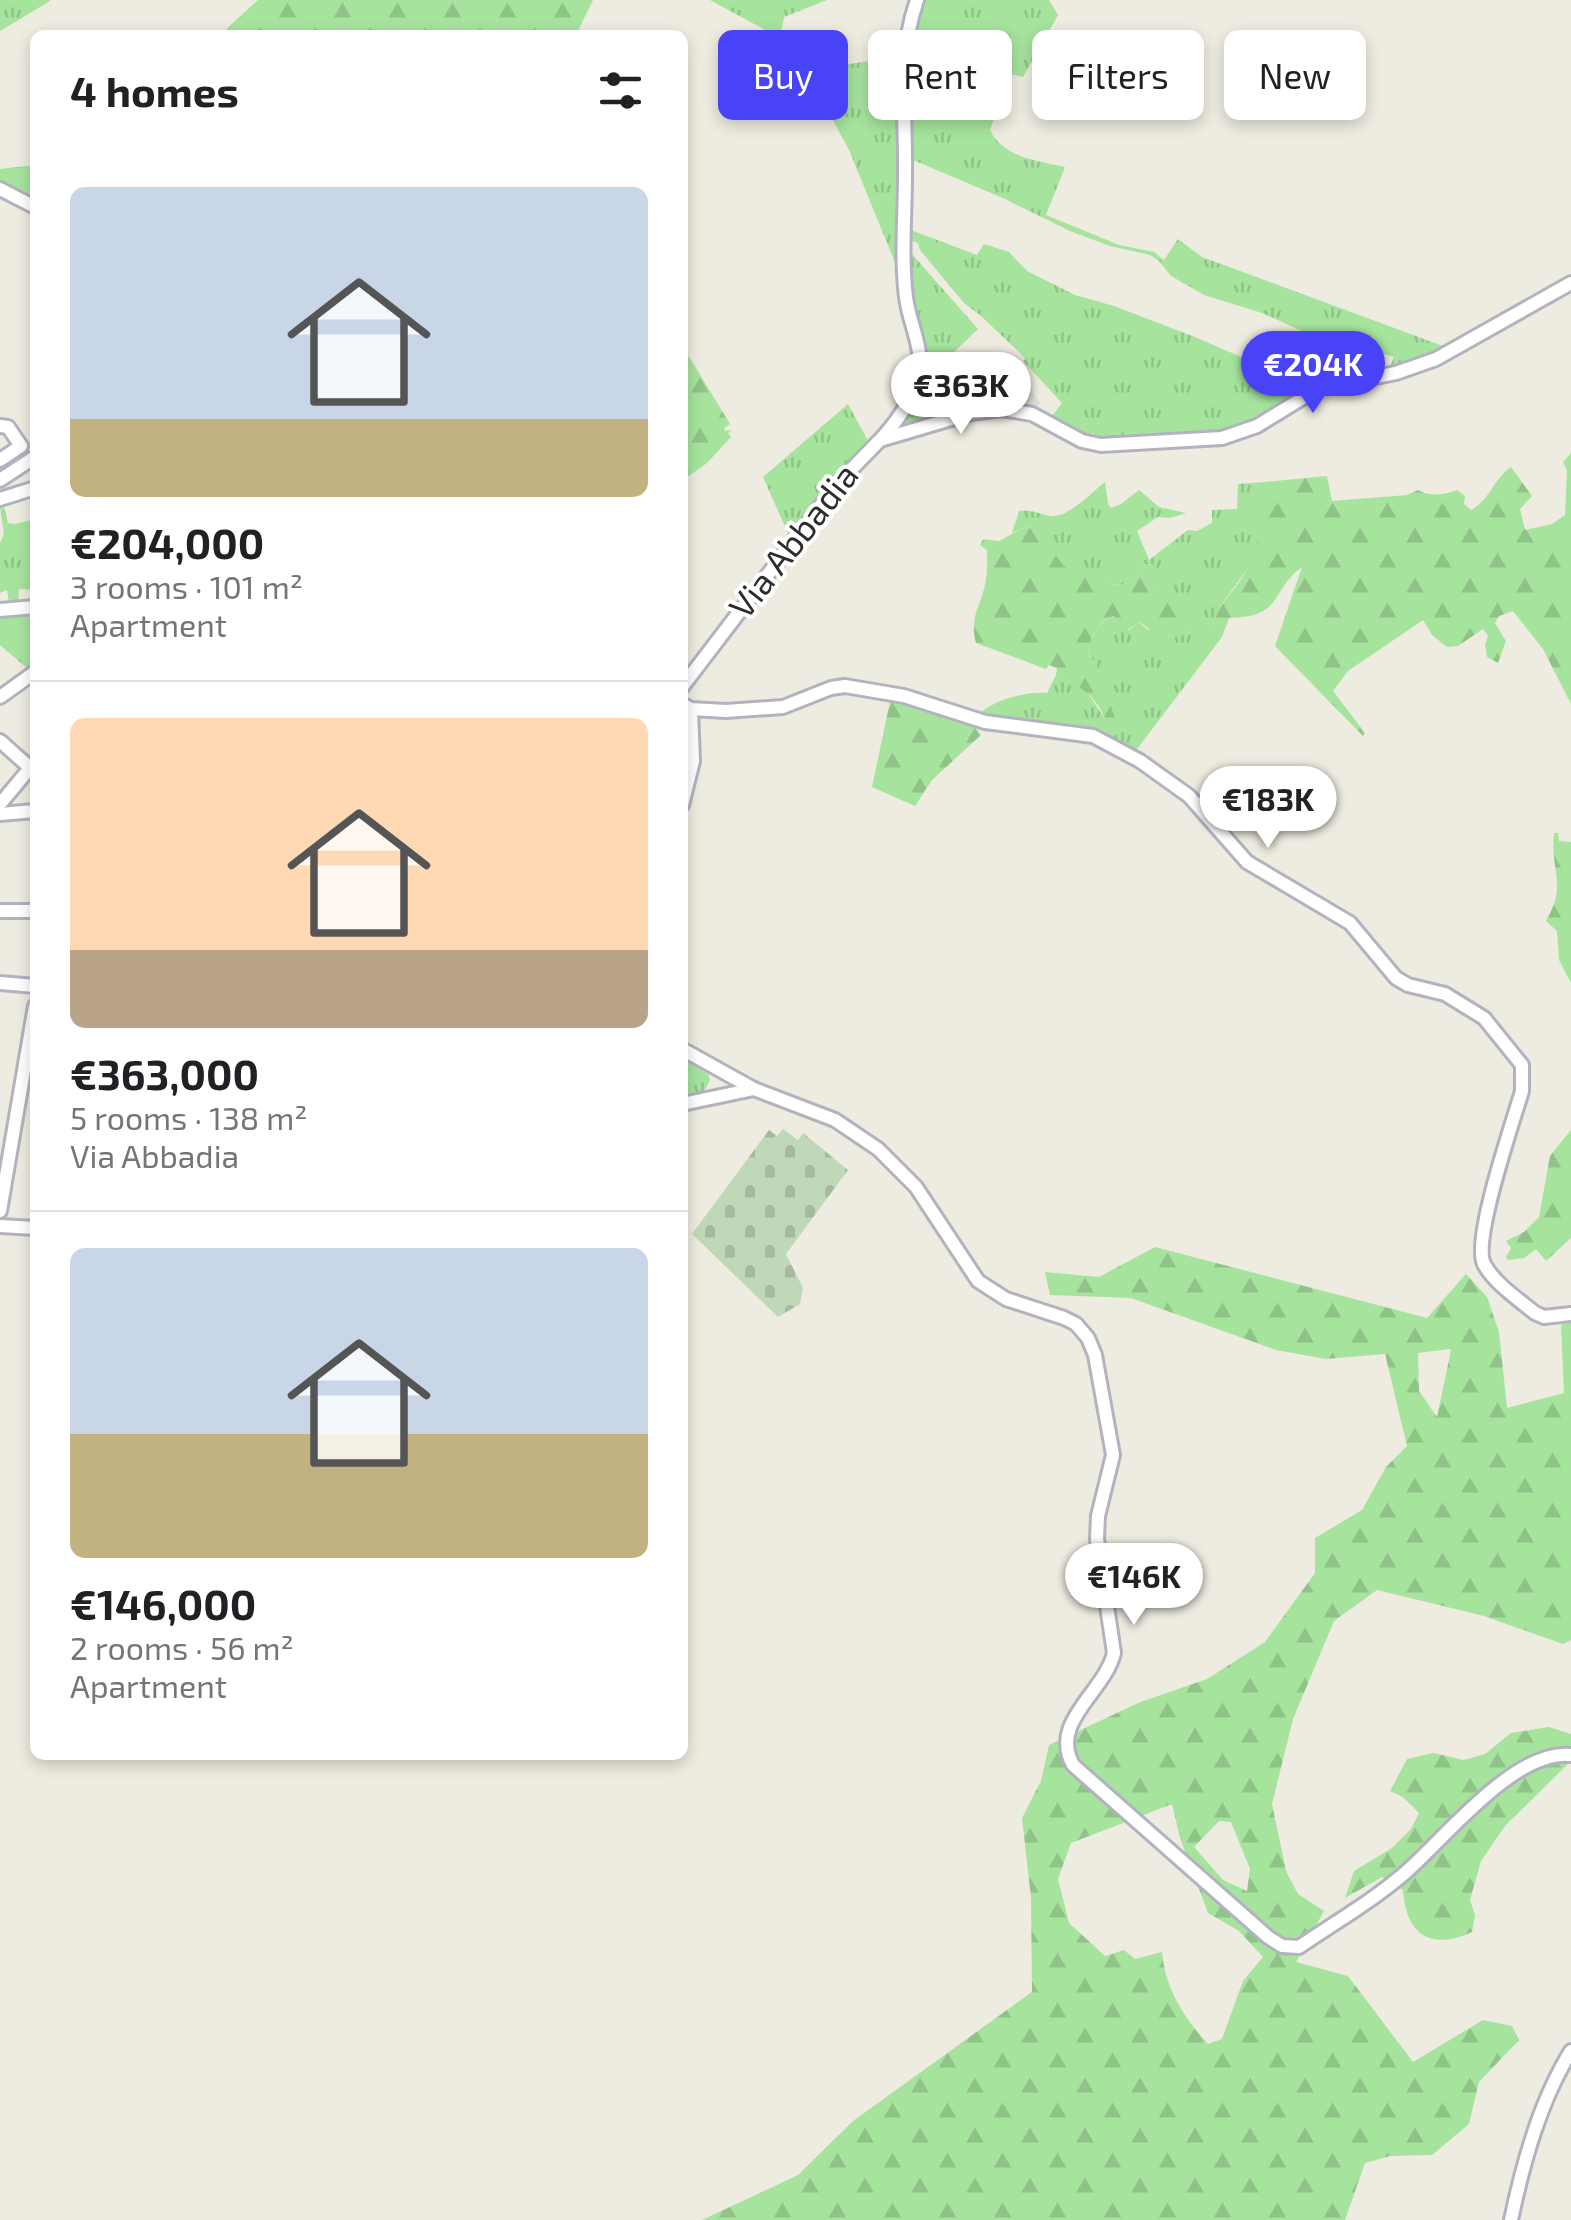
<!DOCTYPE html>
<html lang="en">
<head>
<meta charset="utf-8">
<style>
  :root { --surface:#fff; --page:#f6f6f6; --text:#202124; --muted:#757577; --line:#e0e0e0; --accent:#4943f8 }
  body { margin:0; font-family:"Exo 2",sans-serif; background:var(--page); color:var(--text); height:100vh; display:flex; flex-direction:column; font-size:38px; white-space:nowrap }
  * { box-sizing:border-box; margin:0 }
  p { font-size:32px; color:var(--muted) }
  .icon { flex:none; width:55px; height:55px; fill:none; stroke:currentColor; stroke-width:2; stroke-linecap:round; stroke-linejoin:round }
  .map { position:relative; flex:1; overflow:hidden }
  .details { position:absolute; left:30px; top:30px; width:658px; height:1730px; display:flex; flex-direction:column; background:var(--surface); border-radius:15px; box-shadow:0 5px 15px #0003 }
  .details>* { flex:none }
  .banner { position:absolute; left:718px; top:30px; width:702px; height:90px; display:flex; gap:20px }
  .price { position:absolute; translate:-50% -85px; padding:0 22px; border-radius:35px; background:#fff; color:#222; font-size:32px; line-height:65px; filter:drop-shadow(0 2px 5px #0008) }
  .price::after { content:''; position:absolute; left:50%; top:60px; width:30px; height:22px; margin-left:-15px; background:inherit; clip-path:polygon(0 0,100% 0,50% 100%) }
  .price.current { background:var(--accent); color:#fff }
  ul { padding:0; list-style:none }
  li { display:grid; align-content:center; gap:20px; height:530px; padding:0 40px }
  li+li { border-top:2px solid var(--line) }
  li span { display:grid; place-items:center; height:310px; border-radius:15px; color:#555 }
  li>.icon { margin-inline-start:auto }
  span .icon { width:180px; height:180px; fill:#fffc; stroke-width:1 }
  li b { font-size:42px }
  h2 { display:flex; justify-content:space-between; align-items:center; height:120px; padding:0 40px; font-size:42px }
  .pill { padding:0 35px; border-radius:15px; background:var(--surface); box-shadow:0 5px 15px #0003; font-size:35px; line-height:90px }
  .pill.current { background:var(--accent); color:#fff }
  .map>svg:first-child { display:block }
  .grass { fill:url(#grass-tufts) }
  .forest { fill:url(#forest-firs); fill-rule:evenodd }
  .cemetery { fill:url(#cemetery-stones) }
  .plaza { fill:#deddd7 }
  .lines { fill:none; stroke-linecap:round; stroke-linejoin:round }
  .minor-casing { stroke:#b3b3c0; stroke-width:18 }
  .minor { stroke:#fff; stroke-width:12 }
  .labels { text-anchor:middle; stroke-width:8; stroke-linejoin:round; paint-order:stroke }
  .street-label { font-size:35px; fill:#2d2d2d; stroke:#fff }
</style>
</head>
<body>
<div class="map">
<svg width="1571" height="2220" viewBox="0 0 1571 2220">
  <defs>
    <pattern id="grass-tufts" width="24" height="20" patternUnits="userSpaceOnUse" patternTransform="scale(2.5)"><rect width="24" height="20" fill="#a6e39d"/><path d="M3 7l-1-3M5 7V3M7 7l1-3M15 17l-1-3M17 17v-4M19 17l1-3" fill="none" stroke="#8fc388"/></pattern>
    <pattern id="forest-firs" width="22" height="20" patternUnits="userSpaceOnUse" patternTransform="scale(2.5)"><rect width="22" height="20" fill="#a6e39d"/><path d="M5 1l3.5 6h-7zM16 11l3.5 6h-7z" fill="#8fc388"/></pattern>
    <pattern id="cemetery-stones" width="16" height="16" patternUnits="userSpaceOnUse" patternTransform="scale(2.5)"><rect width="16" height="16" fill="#c0d8b7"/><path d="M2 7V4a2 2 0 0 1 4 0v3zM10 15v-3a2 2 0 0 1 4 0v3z" fill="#a5ba9e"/></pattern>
  </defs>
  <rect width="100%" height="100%" fill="#eeebe0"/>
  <g class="grass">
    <path d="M0 0H50V1L0 31Z"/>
    <path d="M710 0H827L784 17 780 38Z"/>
    <path d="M920 0H1049L1058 15 1023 77 1010 74 990 130C1003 158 1039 161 1065 167L1046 215 1119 245 1154 252 1164 260 1178 239 1202 257 1451 349 1408 369 1313 387 1266 417 1228 436 1105 444 1093 433 1085 437 1053 420 1052 416 1062 403 1023 361 1025 358 981 316 964 303 920 250 918 243 909 240 908 229 977 255 984 244 1009 252 1027 271 1075 295 1114 306 1195 337 1297 381 1300 376 1310 378 1316 384 1334 378 1382 374 1388 372 1394 357 1304 332 1262 313 1204 295 1171 276 1159 261 1150 255 1110 246 1070 231 1005 199 906 157 907 66Z"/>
    <path d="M876 60H900L897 124 901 277 849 150 808 74 829 67Z"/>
    <path d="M912 254 978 329 950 356 956 362 953 367 977 392 948 411 906 423C908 403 931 378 926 355 919 323 903 287 912 254Z"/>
    <path d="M848 404 868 441 854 454 791 540 763 477Z"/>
    <path d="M1105 482 1108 504 1111 508 1121 504 1139 490 1159 507 1186 513 1170 518 1158 517 1137 531 1149 560 1188 530 1197 531 1212 523V510L1237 509 1238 484 1265 482C1263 506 1263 533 1254 556 1243 581 1218 601 1213 626L1222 637 1134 753 1125 747 978 715C993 700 1026 691 1047 693L1056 675 1082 685 1108 723 1117 722C1106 698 1103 673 1088 653 1090 637 1099 620 1115 616L1129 630 1139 622 1150 632 1166 631 1173 638 1184 630C1188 611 1179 597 1160 592L1152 564 1142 565 1133 583 1112 585C1097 574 1086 582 1073 574 1054 561 1048 537 1027 526L1012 533 1019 511C1034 510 1036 513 1050 516 1067 519 1092 492 1105 482Z"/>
    <path d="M4 507 8 523 15 524 35 519V590L19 589 18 604H9L7 590 0 593V543L4 534 0 508Z"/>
    <path d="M35 610V666L28 669 0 645V612Z"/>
    <path d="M683 1059 708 1074 710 1080 702 1095 683 1100Z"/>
  </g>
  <g class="forest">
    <path d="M258 0H593L576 35H220Z"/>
    <path d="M35 165V205L0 186V169Z"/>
    <path d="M683 353 688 355 730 424 724 428 725 431 732 430 728 433 731 437 707 463 683 480Z"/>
    <path d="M1571 453V704L1543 649 1513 611 1499 616 1495 623 1506 641 1498 663 1487 657 1485 645 1488 636 1483 629 1458 646 1447 647 1432 635 1423 620 1348 671 1333 691 1365 733 1363 736 1275 646 1302 567C1269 591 1285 617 1229 618L1222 637 1213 626C1217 605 1236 590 1246 571 1261 543 1262 513 1265 482L1327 476 1332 501 1407 495 1418 490C1430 497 1444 495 1457 490L1465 496 1464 504 1471 510C1490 500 1494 478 1511 467L1532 496 1520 509 1525 530 1552 524 1565 515 1567 470 1563 462Z"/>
    <path d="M1027 526C1058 543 1052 565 1081 577L1093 573 1112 585 1133 583 1142 565 1153 564 1160 592 1169 594 1188 611 1184 629 1190 628 1191 633 1173 638 1166 631 1152 641 1148 628 1140 622 1125 631 1114 616C1099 620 1090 637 1088 653 1103 672 1107 699 1117 722L1109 730C1101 702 1086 687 1056 675L1057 668 1049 665 1046 669 976 643C969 618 980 607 985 585 988 573 987 561 987 550L980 545 983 539 999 541Z"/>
    <path d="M891 697 972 724 981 735 932 780 915 806 872 787Z"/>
    <path d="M1554 833H1558L1559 841 1571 842V983L1559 960 1557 931 1546 921C1568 884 1550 873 1554 833Z"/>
    <path d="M1571 1130V1238L1546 1261 1536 1249 1524 1258 1508 1260 1506 1257 1511 1248 1506 1241 1524 1232 1539 1217 1550 1156Z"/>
    <path d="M1155 1247 1427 1318 1466 1274 1487 1297 1499 1332 1507 1408 1564 1393 1561 1325 1571 1321V1640L1563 1644 1484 1616 1377 1590 1334 1621 1293 1719 1272 1804 1286 1871 1298 1894 1324 1911 1296 1962 1348 1976 1413 2062 1483 2020 1512 2026 1519 2040 1479 2082 1469 2124 1432 2155 1390 2156 1365 2163 1345 2220H702L798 2175 853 2121 1032 1992 1031 1898 1022 1818 1041 1781 1049 1745 1138 1703 1207 1679 1265 1642 1315 1573V1538L1362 1510 1386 1467 1407 1446 1385 1354 1326 1359 1276 1350 1131 1298 1050 1295 1045 1272 1099 1277ZM1450 1349 1451 1350 1437 1417 1419 1391 1418 1353ZM1172 1804 1180 1838 1208 1913 1239 1931 1263 1957 1243 1981 1222 2039 1208 2044C1184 2018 1165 1988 1162 1952L1135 1959 1124 1950 1105 1956 1069 1923 1058 1879 1071 1843ZM1219 1821 1231 1822 1250 1869 1247 1891 1223 1880 1194 1847Z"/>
    <path d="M1549 1727 1571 1734V1761L1505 1826 1481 1861 1470 1900 1475 1915 1472 1932C1431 1951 1406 1935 1403 1890L1382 1877 1345 1898 1354 1871 1392 1848 1411 1829 1419 1813 1403 1797 1390 1791 1407 1759 1433 1753 1464 1760 1485 1754 1511 1733Z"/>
  </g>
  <path class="cemetery" d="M783 1129 798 1140 803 1133 848 1170 786 1254 803 1288 800 1304 778 1317 692 1234 769 1130 777 1136Z"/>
  <path class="plaza" d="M1010 361 1041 404 1038 406 1023 408 1004 403 930 418 961 404Z"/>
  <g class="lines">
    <g class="minor-casing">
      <g id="minor">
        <path d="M0 189 35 207"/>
        <path d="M0 426 8 427 21 446 0 460"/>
        <path d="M882 438C898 420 915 397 919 372 923 346 909 323 906 297 901 257 905 215 905 175 906 115 897 57 917 0"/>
        <path d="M0 480 35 457"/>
        <path d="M0 499 35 488"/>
        <path d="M0 610 35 607"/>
        <path d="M682 687 837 484 880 440 971 413 1002 409 1032 414 1082 441 1101 445 1222 438 1257 426 1319 388 1396 373 1436 359 1571 283"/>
        <path d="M0 697 35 672"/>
        <path d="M682 704 691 709 726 711 783 707 831 688 845 686 904 696 985 722 1093 736 1140 761 1189 796 1247 862 1350 923 1396 978 1408 985 1445 994 1484 1018 1522 1065V1091C1513 1122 1472 1240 1484 1264 1494 1283 1519 1300 1535 1313L1544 1317 1571 1314"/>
        <path d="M0 741 35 772"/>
        <path d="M0 804 35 762"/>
        <path d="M682 805 693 761 691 709"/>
        <path d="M0 814 35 811"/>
        <path d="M0 911H35"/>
        <path d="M0 983 35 986"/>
        <path d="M682 1049 754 1089 835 1120 878 1149 916 1187 978 1281 1006 1299 1064 1318 1076 1324 1088 1338 1095 1355 1113 1455 1098 1516 1097 1539 1114 1653C1104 1693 1049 1722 1073 1765L1268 1937 1282 1946 1299 1947C1334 1923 1374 1900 1406 1872 1445 1838 1515 1749 1571 1755"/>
        <path d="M682 1104 754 1089"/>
        <path d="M0 1211 35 1006"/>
        <path d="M0 1226 35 1228"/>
        <path d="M1511 2220C1523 2163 1540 2101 1571 2051"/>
      </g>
    </g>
    <use href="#minor" class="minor"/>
  </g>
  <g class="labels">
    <g class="street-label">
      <text transform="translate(794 541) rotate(-52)" y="12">Via Abbadia</text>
    </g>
  </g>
</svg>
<b class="price current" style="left:1313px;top:416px">€204K</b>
<b class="price" style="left:961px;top:437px">€363K</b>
<b class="price" style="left:1268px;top:851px">€183K</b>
<b class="price" style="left:1134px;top:1628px">€146K</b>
<div class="banner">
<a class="pill current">Buy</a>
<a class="pill">Rent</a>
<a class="pill">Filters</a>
<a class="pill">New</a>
</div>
<section class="details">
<h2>4 homes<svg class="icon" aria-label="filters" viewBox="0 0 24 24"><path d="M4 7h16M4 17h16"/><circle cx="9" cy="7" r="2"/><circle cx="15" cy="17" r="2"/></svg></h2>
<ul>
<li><span style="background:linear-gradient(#c9d6e8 75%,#c2b280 0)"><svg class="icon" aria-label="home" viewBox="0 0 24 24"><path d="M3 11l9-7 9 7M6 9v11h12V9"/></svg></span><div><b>€204,000</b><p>3 rooms · 101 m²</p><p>Apartment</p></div></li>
<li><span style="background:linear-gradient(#ffd9b3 75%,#b9a48a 0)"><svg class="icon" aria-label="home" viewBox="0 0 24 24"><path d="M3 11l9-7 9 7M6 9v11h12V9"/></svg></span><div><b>€363,000</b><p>5 rooms · 138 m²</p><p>Via Abbadia</p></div></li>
<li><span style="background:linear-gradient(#c9d6e8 60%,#c2b280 0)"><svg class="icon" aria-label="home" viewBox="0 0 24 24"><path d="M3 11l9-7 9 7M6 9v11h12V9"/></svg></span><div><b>€146,000</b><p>2 rooms · 56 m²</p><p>Apartment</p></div></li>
</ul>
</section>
</div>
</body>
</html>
